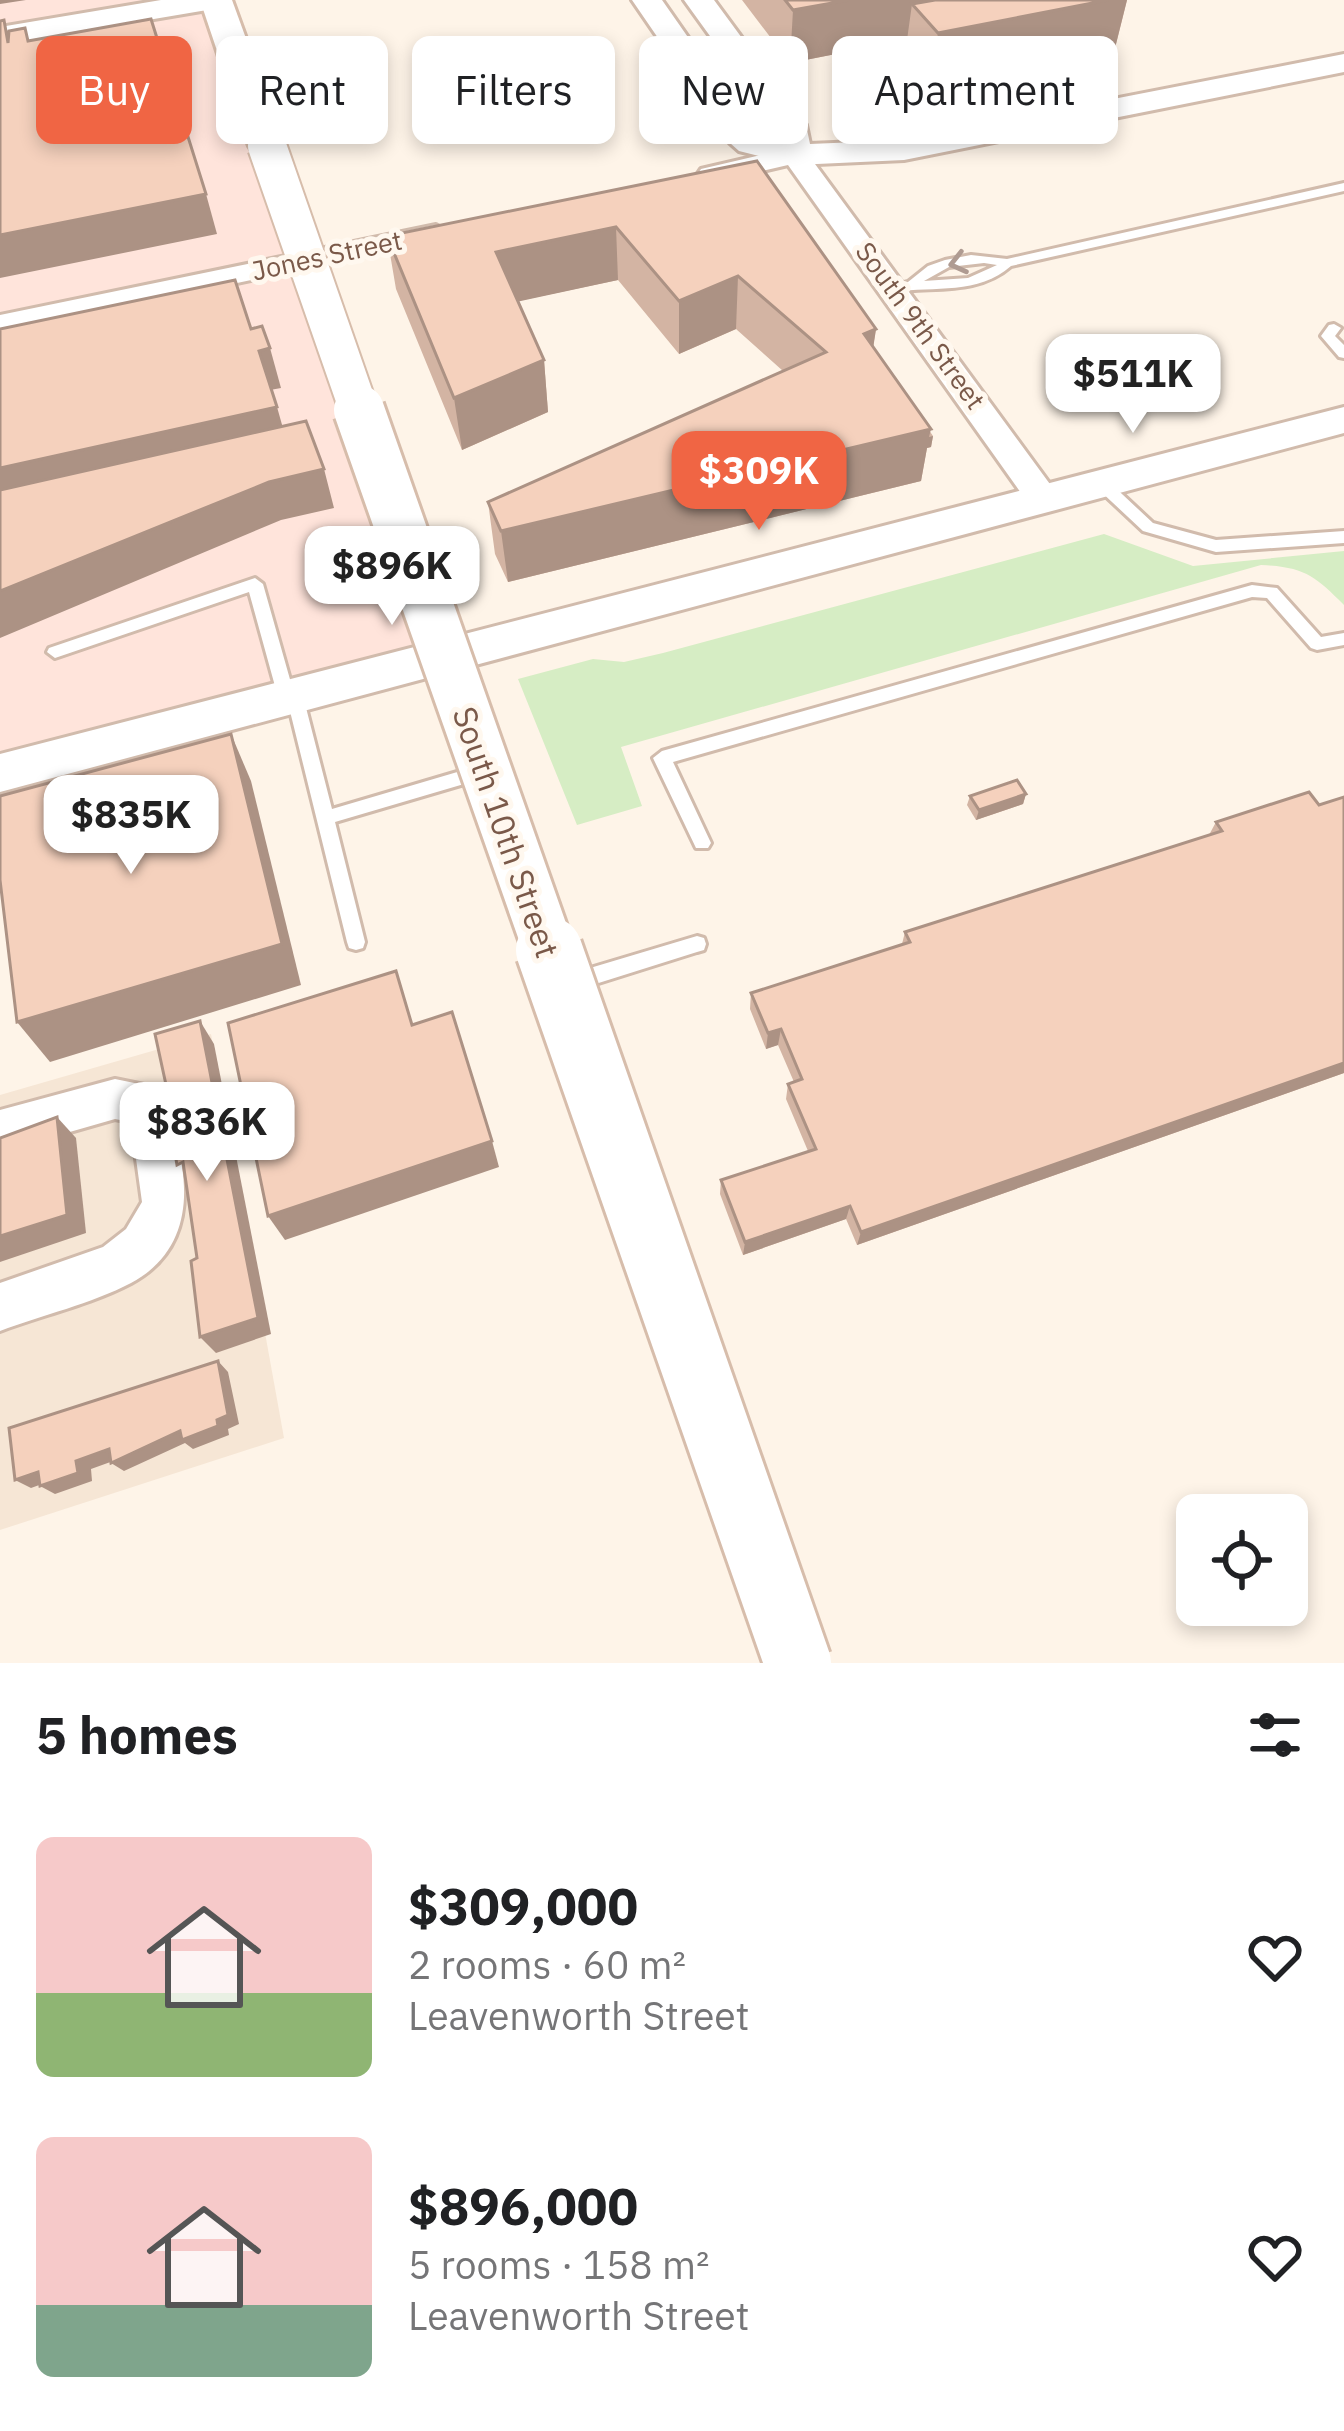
<!DOCTYPE html>
<html lang="en">
<head>
<meta charset="utf-8">
<style>
  :root { --surface:#fff; --page:#f2f2f2; --text:#202124; --muted:#757577; --accent:#f06544 }
  body { margin:0; font-family:"IBM Plex Sans",sans-serif; background:var(--page); color:var(--text); height:100vh; display:flex; flex-direction:column; font-size:45px; white-space:nowrap }
  * { box-sizing:border-box; margin:0 }
  p { font-size:39px; color:var(--muted) }
  .icon { flex:none; width:66px; height:66px; fill:none; stroke:currentColor; stroke-width:2; stroke-linecap:round; stroke-linejoin:round }
  .map { position:relative; height:1663px; overflow:hidden }
  .details { display:flex; flex-direction:column; background:var(--surface); flex:1 }
  .details>* { flex:none }
  .banner { position:absolute; left:36px; top:36px; width:1272px; height:108px; display:flex; gap:24px }
  .tools { position:absolute; left:1176px; top:1494px; display:grid; gap:24px }
  .tools a { display:grid; place-items:center; width:132px; height:132px; border-radius:18px; background:var(--surface); box-shadow:0 6px 18px #0003; font-size:60px }
  .price { position:absolute; translate:-50% -102px; padding:0 27px; border-radius:24px; background:#fff; color:#222; font-size:39px; line-height:78px; filter:drop-shadow(0 3px 6px #0008) }
  .price::after { content:''; position:absolute; left:50%; top:72px; width:36px; height:27px; margin-left:-18px; background:inherit; clip-path:polygon(0 0,100% 0,50% 100%) }
  .price.selected { background:var(--accent); color:#fff }
  ul { padding:0; list-style:none }
  li { display:flex; align-items:center; gap:36px; height:300px; padding:0 36px }
  li span { display:grid; place-items:center; flex:none; width:336px; height:240px; border-radius:18px; color:#555 }
  li>.icon { margin-inline-start:auto }
  span .icon { width:144px; height:144px; fill:#fffc; stroke-width:1 }
  li b { font-size:51px }
  h2 { display:flex; justify-content:space-between; align-items:center; height:144px; padding:0 36px; font-size:51px }
  .chip { padding:0 42px; border-radius:18px; background:var(--surface); box-shadow:0 6px 18px #0003; font-size:42px; line-height:108px }
  .chip.selected { background:var(--accent); color:#fff }
  .map>svg:first-child { display:block }
  .residential { fill:#f6e6d5 }
  .commercial { fill:#ffe4db }
  .green { fill:#d6edc4 }
  .lines { fill:none; stroke-linecap:round; stroke-linejoin:round }
  .service-casing { stroke:#d1bbac; stroke-width:6 }
  .minor-casing { stroke:#d1bbac; stroke-width:6 }
  .tertiary-casing { stroke:#d1bbac; stroke-width:6 }
  .secondary-casing { stroke:#d7bdab; stroke-width:6 }
  .service { fill:#fff; fill-rule:evenodd }
  .minor { fill:#fff; fill-rule:evenodd }
  .tertiary { fill:#fff; fill-rule:evenodd }
  .secondary { fill:#fff; fill-rule:evenodd }
  .secondary-bridge-far2-casing { stroke:#d7bdab; stroke-width:42; stroke-linecap:butt }
  .secondary-bridge-far1-casing { stroke:#d7bdab; stroke-width:56; stroke-linecap:butt }
  .secondary-bridge-casing { stroke:#d7bdab; stroke-width:72; stroke-linecap:butt }
  .secondary-bridge-far2 { stroke:#fff; stroke-width:38 }
  .secondary-bridge-far1 { stroke:#fff; stroke-width:50 }
  .secondary-bridge { stroke:#fff; stroke-width:66 }
  .wall { fill:#d3b4a3 }
  .shaded-wall { fill:#ac9284 }
  .building { fill:#f5d1bd; stroke:#ac9284; stroke-width:3 }
  .oneway { stroke:#af9b92 }
  .labels { text-anchor:middle; stroke-width:10; stroke-linejoin:round; paint-order:stroke }
  .far-street-label { font-size:27px; fill:#7a5949; stroke:#fff8ef }
  .street-label { font-size:33px; fill:#7a5949; stroke:#fff8ef }
</style>
</head>
<body>
<div class="map">
<svg width="1344" height="1663" viewBox="0 0 1344 1663">
  <rect width="100%" height="100%" fill="#fef4e8"/>
  <path class="residential" d="M211 1034 284 1438 0 1530V1095Z"/>
  <path class="commercial" d="M0 0H216L437 658 0 773Z"/>
  <path class="green" d="M1104 534 1193 566 1344 551V605C1315 576 1305 567 1261 565L621 747 642 806 577 825 518 679 593 659 624 662 663 653Z"/>
  <g class="lines">
    <g class="service-casing">
      <g id="service">
        <path d="M1344 183V191L1011 266C978 295 935 286 894 292L887 288 908 282 928 266 945 260 971 255 1007 259ZM984 263 997 265 968 278 924 281 949 267Z"/>
        <path d="M1334 324 1341 328 1335 336 1344 345V358L1339 357 1321 336 1329 325Z"/>
        <path d="M1102 479 1107 480 1153 523 1216 540 1344 531V543L1216 552 1143 531 1097 488V480Z"/>
        <path d="M255 578 263 584 293 690 301 691 303 696 332 809 481 765 487 767 490 772 487 777 481 779 335 822 365 942 363 948 356 950 349 948 347 942 288 703 280 702 278 697 249 592 55 658 47 652 49 648Z"/>
        <path d="M1252 585 1277 588 1321 637 1344 633V645L1317 650 1311 648 1267 598 1252 597 673 762 711 843 708 848H696L653 758 662 751Z"/>
        <path d="M697 936 704 938 706 944 704 950 697 952 570 992 563 989 560 983 563 977 570 974Z"/>
      </g>
    </g>
    <g class="minor-casing">
      <g id="minor">
        <path d="M763 80 776 88 772 93 724 118 711 110Z"/>
        <path d="M795 147 804 149 1055 491 1059 499 1055 507H1031L788 165 711 183 697 175 701 169Z"/>
        <path d="M436 225 450 233 446 239 0 333V315Z"/>
        <path d="M115 1079 154 1087C188 1150 208 1242 131 1283 91 1304 42 1315 0 1331V1283L103 1247 126 1229 142 1202 133 1137 125 1121 115 1119 0 1152V1110Z"/>
      </g>
    </g>
    <g class="tertiary-casing">
      <g id="tertiary">
        <path d="M161 0H228L213 9 0 45V27Z"/>
        <path d="M632 0H662L752 129 776 141 774 125 684 0H714L806 125 810 144 904 140 1344 54V72L904 160 795 165 739 151 730 143Z"/>
        <path d="M1344 407V433L0 792V754Z"/>
      </g>
    </g>
    <g class="secondary-casing">
      <path id="secondary" d="M200 0H232L285 146 280 154H254L249 146Z"/>
    </g>
    <use href="#service" class="service"/>
    <use href="#minor" class="minor"/>
    <use href="#tertiary" class="tertiary"/>
    <use href="#secondary" class="secondary"/>
    <g class="secondary-bridge-far2-casing">
      <path id="secondary-bridge-far2" d="M267 146 360 413"/>
    </g>
    <g class="secondary-bridge-far1-casing">
      <path id="secondary-bridge-far1" d="M359 410 550 953"/>
    </g>
    <g class="secondary-bridge-casing">
      <path id="secondary-bridge" d="M549 950 798 1663"/>
    </g>
    <use href="#secondary-bridge-far2" class="secondary-bridge-far2"/>
    <use href="#secondary-bridge-far1" class="secondary-bridge-far1"/>
    <use href="#secondary-bridge" class="secondary-bridge"/>
  </g>
  <g class="wall">
    <path d="M742 0H1127L1115 48 930 85 905 56 907 40 790 63Z"/>
    <path d="M757 161 876 329 873 347 933 436 931 447 927 448 921 481 508 582 495 554 488 502 783 371 736 329 679 354 618 280 518 301 544 360 548 412 462 450 396 289 387 236Z"/>
    <path d="M1026 794 1023 804 976 820 967 805 970 796Z"/>
    <path d="M1344 797V1073L857 1245 846 1219 743 1255 720 1194 721 1180 808 1151 786 1099 788 1084 794 1082 778 1045 766 1049 750 1009 751 993 902 944 905 932 1209 835 1216 822 1319 805Z"/>
  </g>
  <g class="shaded-wall">
    <path d="M0 0H26L0 4Z"/>
    <path d="M849 0H1127L1115 48 930 85 938 33 912 4 907 40 790 63 793 10Z"/>
    <path d="M206 194 217 234 0 278V235Z"/>
    <path d="M616 227 618 280 502 305 496 252Z"/>
    <path d="M738 276 736 329 679 354V301Z"/>
    <path d="M876 329 868 382 864 334Z"/>
    <path d="M270 348 281 388 270 390 259 351Z"/>
    <path d="M544 360 548 412 462 450 454 398Z"/>
    <path d="M277 407 288 446 0 511V468Z"/>
    <path d="M931 429 929 437 933 436 931 447 927 448 921 481 508 582 501 531Z"/>
    <path d="M324 469 334 508 281 520 0 638V591L269 482Z"/>
    <path d="M231 734 251 781 301 985 50 1062 17 1022Z"/>
    <path d="M1026 794 1023 804 976 820 979 810Z"/>
    <path d="M200 1021 214 1044 271 1334 216 1353 200 1337Z"/>
    <path d="M781 1029 778 1045 766 1049 768 1033Z"/>
    <path d="M1344 1063V1073L857 1245 861 1232Z"/>
    <path d="M57 1117 76 1138 86 1233 0 1262V1236Z"/>
    <path d="M492 1141 499 1167 285 1240 268 1216Z"/>
    <path d="M850 1206 846 1219 743 1255 745 1242Z"/>
    <path d="M218 1361 228 1372 239 1424 228 1429 229 1435 193 1449 185 1443 124 1471 111 1463 116 1460 91 1469 92 1481 55 1494 40 1486 76 1461 109 1449 217 1420Z"/>
    <path d="M38 1472 53 1480 31 1488 15 1480Z"/>
  </g>
  <g class="building">
    <path d="M785 0H849L793 10Z"/>
    <path d="M935 0H1108L938 33 912 4Z"/>
    <path d="M151 19 206 194 0 235V21L4 20 8 43 9 31 25 28 28 41Z"/>
    <path d="M757 161 876 329 864 334 931 429 501 531 488 502 826 352 738 276 679 301 616 227 496 252 544 360 454 398 387 236Z"/>
    <path d="M235 280 251 329 262 326 270 348 259 351 277 407 0 468V329Z"/>
    <path d="M306 421 324 469 269 482 0 591V490Z"/>
    <path d="M231 734 282 944 17 1022 0 880V796Z"/>
    <path d="M1017 780 1026 794 979 810 970 796Z"/>
    <path d="M1309 792 1319 805 1344 797V1063L861 1232 850 1206 745 1242 721 1180 816 1149 788 1084 802 1079 781 1029 768 1033 751 993 910 942 905 932 1222 831 1216 822Z"/>
    <path d="M396 971 412 1025 452 1012 492 1141 268 1216 228 1023Z"/>
    <path d="M200 1021 258 1318 200 1337 191 1261 197 1258 183 1162 177 1165 173 1142 178 1140 155 1034Z"/>
    <path d="M57 1117 67 1215 0 1236V1138Z"/>
    <path d="M218 1361 228 1415 217 1420 218 1426 182 1440 180 1431 111 1463 109 1449 76 1461 78 1473 40 1486 38 1472 15 1480 9 1428Z"/>
  </g>
  <defs><path id="oneway-chevron" d="M-2-3.5L2.5 0L-2 3.5" fill="none" stroke-width="1.6" stroke-linecap="round" stroke-linejoin="round" transform="scale(3)"/></defs>
  <use class="oneway" href="#oneway-chevron" transform="translate(958 263) rotate(166)"/>
  <g class="labels">
    <g class="far-street-label">
      <text transform="translate(327 256) rotate(-12)" y="9">Jones Street</text>
      <text transform="translate(920 326) rotate(54)" y="9">South 9th Street</text>
    </g>
    <g class="street-label">
      <text transform="translate(506 832) rotate(71)" y="12">South 10th Street</text>
    </g>
  </g>
</svg>
<div class="tools">
<a><svg class="icon" aria-label="locate" viewBox="0 0 24 24"><circle cx="12" cy="12" r="6"/><path d="M12 2v4M12 18v4M2 12h4M18 12h4"/></svg></a>
</div>
<b class="price" style="left:1133px;top:436px">$511K</b>
<b class="price selected" style="left:759px;top:533px">$309K</b>
<b class="price" style="left:392px;top:628px">$896K</b>
<b class="price" style="left:131px;top:877px">$835K</b>
<b class="price" style="left:207px;top:1184px">$836K</b>
<div class="banner">
<a class="chip selected">Buy</a>
<a class="chip">Rent</a>
<a class="chip">Filters</a>
<a class="chip">New</a>
<a class="chip">Apartment</a>
</div>
</div>
<section class="details">
<h2>5 homes<svg class="icon" aria-label="filters" viewBox="0 0 24 24"><path d="M4 7h16M4 17h16"/><circle cx="9" cy="7" r="2"/><circle cx="15" cy="17" r="2"/></svg></h2>
<ul>
<li><span style="background:linear-gradient(#f6c9c9 65%,#8fb573 0)"><svg class="icon" aria-label="home" viewBox="0 0 24 24"><path d="M3 11l9-7 9 7M6 9v11h12V9"/></svg></span><div><b>$309,000</b><p>2 rooms · 60 m²</p><p>Leavenworth Street</p></div><svg class="icon" aria-label="heart" viewBox="0 0 24 24"><path d="M12 20l-8-8c-3-5 5-10 8-4 3-6 11-1 8 4z"/></svg></li>
<li><span style="background:linear-gradient(#f6c9c9 70%,#7fa58c 0)"><svg class="icon" aria-label="home" viewBox="0 0 24 24"><path d="M3 11l9-7 9 7M6 9v11h12V9"/></svg></span><div><b>$896,000</b><p>5 rooms · 158 m²</p><p>Leavenworth Street</p></div><svg class="icon" aria-label="heart" viewBox="0 0 24 24"><path d="M12 20l-8-8c-3-5 5-10 8-4 3-6 11-1 8 4z"/></svg></li>
</ul>
</section>
</body>
</html>
